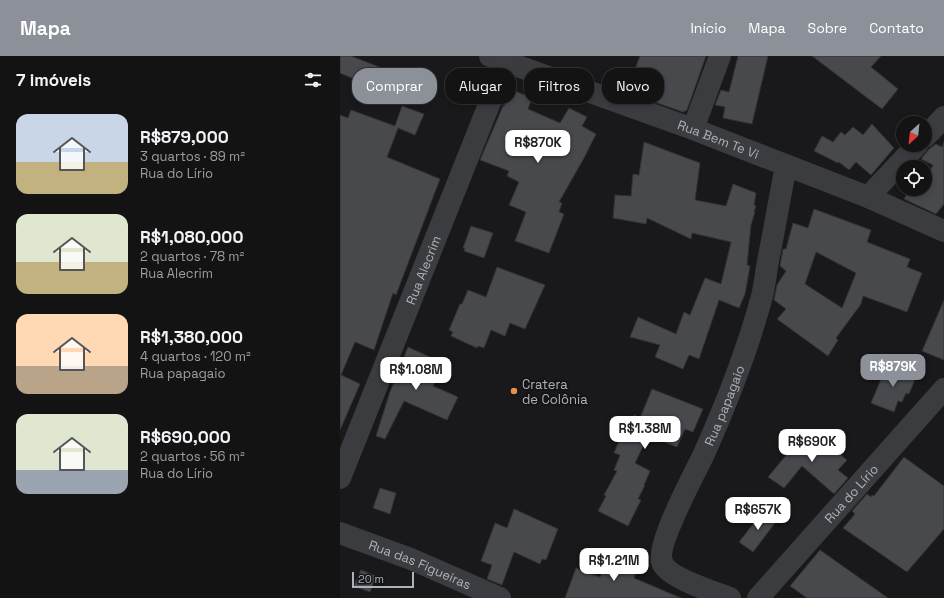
<!DOCTYPE html>
<html lang="pt">
<head>
<meta charset="utf-8">
<style>
  :root { --surface:#131314; --page:#1c1c1d; --text:#f1f3f6; --muted:#9d9ea0; --line:#323234; --accent:#8c9099 }
  body { margin:0; font-family:"Space Grotesk",sans-serif; background:var(--page); color:var(--text); height:100vh; display:flex; flex-direction:column; font-size:15px; white-space:nowrap }
  * { box-sizing:border-box; margin:0 }
  p { font-size:13px; color:var(--muted) }
  .icon { flex:none; width:22px; height:22px; fill:none; stroke:currentColor; stroke-width:2; stroke-linecap:round; stroke-linejoin:round }
  .map { position:relative; flex:1; overflow:hidden }
  .panel { display:flex; flex-direction:column; background:var(--surface); width:340px }
  .panel>* { flex:none }
  .top-card { position:absolute; left:12px; top:12px; width:380px; height:36px; display:flex; gap:8px }
  .needle { width:26px; rotate:207deg }
  .buttons { position:absolute; left:556px; top:60px; display:grid; gap:8px }
  .buttons a { display:grid; place-items:center; width:36px; height:36px; border-radius:50%; background:var(--surface); box-shadow:0 2px 6px #0003,0 0 0 1px var(--line); font-size:20px }
  .scale { position:absolute; left:12px; bottom:10px; width:62px; box-sizing:border-box; padding-left:4px; border:2px solid #acb2b9; border-top:0; font-size:11px; line-height:14px; white-space:nowrap; color:#acb2b9; -webkit-text-stroke:3px #141416; paint-order:stroke }
  .price { position:absolute; translate:-50% -34px; padding:0 9px; border-radius:8px; background:#fff; color:#222; font-size:13px; line-height:26px; filter:drop-shadow(0 1px 2px #0008) }
  .price::after { content:''; position:absolute; left:50%; top:24px; width:12px; height:9px; margin-left:-6px; background:inherit; clip-path:polygon(0 0,100% 0,50% 100%) }
  .price.active { background:var(--accent); color:#fff }
  ul { padding:0; list-style:none }
  li { display:flex; align-items:center; gap:12px; height:100px; padding:0 16px }
  li span { display:grid; place-items:center; flex:none; width:112px; height:80px; border-radius:12px; color:#555 }
  li>.icon { margin-inline-start:auto }
  span .icon { width:48px; height:48px; fill:#fffc; stroke-width:1 }
  li b { font-size:17px }
  h2 { display:flex; justify-content:space-between; align-items:center; height:48px; padding:0 16px; font-size:17px }
  .tag { padding:0 14px; border-radius:16px; background:var(--surface); box-shadow:0 2px 6px #0003,0 0 0 1px var(--line); font-size:14px; line-height:36px }
  .tag.active { background:var(--accent); color:#fff }
  header { display:flex; align-items:center; gap:24px; box-sizing:border-box; height:56px; padding:0 20px; background:var(--accent); color:#fff }
  header strong { font-size:19px }
  nav { display:flex; gap:22px; margin-inline-start:auto; font-size:14px }
  main { display:flex; flex:1; min-height:0 }
  .map>svg:first-child { display:block }
  .building { fill:#48494d; stroke:#333336; fill-rule:evenodd }
  .lines { fill:none; stroke-linecap:round; stroke-linejoin:round }
  .street { stroke:#3a3c3f; stroke-width:22 }
  .poi-dot { fill:#e39448; stroke:#141416; stroke-width:1.5 }
  .labels { text-anchor:middle; stroke-width:4; stroke-linejoin:round; paint-order:stroke }
  .street-label { font-size:13px; fill:#acb2b9; stroke:#141416 }
  .poi-label { font-size:13px; fill:#acb2b9; stroke:#141416; text-anchor:start }
</style>
</head>
<body>
<header>
<strong>Mapa</strong>
<nav><a>Início</a><a>Mapa</a><a>Sobre</a><a>Contato</a></nav>
</header>
<main>
<section class="panel">
<h2>7 imóveis<svg class="icon" aria-label="filters" viewBox="0 0 24 24"><path d="M4 7h16M4 17h16"/><circle cx="9" cy="7" r="2"/><circle cx="15" cy="17" r="2"/></svg></h2>
<ul>
<li><span style="background:linear-gradient(#c9d6e8 60%,#c2b280 0)"><svg class="icon" aria-label="home" viewBox="0 0 24 24"><path d="M3 11l9-7 9 7M6 9v11h12V9"/></svg></span><div><b>R$879,000</b><p>3 quartos · 89 m²</p><p>Rua do Lírio</p></div></li>
<li><span style="background:linear-gradient(#dfe7d0 60%,#c2b280 0)"><svg class="icon" aria-label="home" viewBox="0 0 24 24"><path d="M3 11l9-7 9 7M6 9v11h12V9"/></svg></span><div><b>R$1,080,000</b><p>2 quartos · 78 m²</p><p>Rua Alecrim</p></div></li>
<li><span style="background:linear-gradient(#ffd9b3 65%,#b9a48a 0)"><svg class="icon" aria-label="home" viewBox="0 0 24 24"><path d="M3 11l9-7 9 7M6 9v11h12V9"/></svg></span><div><b>R$1,380,000</b><p>4 quartos · 120 m²</p><p>Rua papagaio</p></div></li>
<li><span style="background:linear-gradient(#dfe7d0 70%,#9aa5b1 0)"><svg class="icon" aria-label="home" viewBox="0 0 24 24"><path d="M3 11l9-7 9 7M6 9v11h12V9"/></svg></span><div><b>R$690,000</b><p>2 quartos · 56 m²</p><p>Rua do Lírio</p></div></li>
</ul>
</section>
<div class="map">
<svg width="604" height="542" viewBox="0 0 604 542">
  <rect width="100%" height="100%" fill="#19191b"/>
  <g class="building">
    <path d="M0 0H11L42 12 35 32 0 17Z"/>
    <path d="M300 0H366L347 54 343 56 300 41 303 31 290 27Z"/>
    <path d="M398 0H428L412 68 383 62 385 51 375 49 381 34 389 36Z"/>
    <path d="M472 0H541L531 11 558 33 542 53Z"/>
    <path d="M175 35 192 42 188 53 220 67 229 52 247 61 242 70 256 78 244 102 219 146 222 147 219 156 224 158 209 197 175 185 186 156 169 149 179 126 167 120 169 115 140 104 163 50H164L170 36 173 37Z"/>
    <path d="M62 50 84 58 75 79 58 72 47 101 100 123 56 239 53 237 34 294 15 286 1 319 20 328 0 374V59L8 62 11 54 55 70Z"/>
    <path d="M532 68 554 92 531 119 516 106 509 114 499 106 498 107 474 95 482 80 493 86 501 76 505 79 513 71 523 79Z"/>
    <path d="M304 86 360 107 355 144 386 150 393 128 416 137 414 149 416 150 414 156H415L411 169 407 209 410 210 405 238 399 252 379 244 359 303 349 299 343 313 315 301 320 289 290 281 298 261 336 278 344 256 350 259 365 222 381 228 391 186 352 177 351 183 307 162 306 168 273 162 275 139 291 140 293 118 299 119Z"/>
    <path d="M604 86V148L596 158 564 143 570 133H585V124L593 109 581 103 589 93 596 88 602 91Z"/>
    <path d="M474 153 531 174 527 186 570 203 567 211 582 217 567 256 523 240 521 248 496 282 498 284 488 300 437 263 446 253 434 244 437 229 446 215 440 210 443 193H446L453 167 468 172ZM476 196 516 217 502 252 465 228Z"/>
    <path d="M131 170 153 177 144 202 124 195 125 192H123Z"/>
    <path d="M157 211 205 229 185 273 170 267 165 280 151 274 144 292 138 290 137 292 111 280 113 276 109 274 120 248H122L128 234 146 241Z"/>
    <path d="M604 244V304L582 295Z"/>
    <path d="M68 291 99 305 94 314 100 317 93 330 118 341 107 364 64 345 45 383 36 380 50 336Z"/>
    <path d="M547 309 576 321 569 338 566 337 562 346 558 345 554 356 531 347Z"/>
    <path d="M312 333 363 353 353 376 345 373 337 391 308 380 295 407 310 415 304 429H305L298 443 301 444 288 470 258 455 266 440 264 439 277 415 274 414 280 399 274 397 288 364 291 366 294 359 300 362Z"/>
    <path d="M468 373 507 404 498 414 508 422 494 438 462 410 444 432 428 421Z"/>
    <path d="M564 401 604 430V473L567 516 503 472 515 458 512 455 527 438 531 441 532 439 534 440Z"/>
    <path d="M40 432 56 437 50 458 33 452Z"/>
    <path d="M174 453 218 473 206 504 202 503 200 508 174 496 162 529 147 523 152 509 141 505 155 467 167 472Z"/>
    <path d="M424 454 438 463 413 496 399 486Z"/>
    <path d="M480 494 548 542H467L450 530Z"/>
    <path d="M270 495 294 504 293 506 299 508 294 522 341 542H225L236 512 260 521Z"/>
    <path d="M21 514 36 520 30 536 14 530Z"/>
  </g>
  <g class="lines">
    <g class="street">
      <path id="s1" d="M150 0 353 73 528 141 604 175"/>
      <path d="M353 73 380 0"/>
      <path d="M585 81 604 61"/>
      <path d="M528 141 577 89"/>
      <path id="s2" d="M0 422 166 6"/>
      <path id="s3" d="M0 477 71 503 160 542"/>
      <path id="s4" d="M390 542C375 536 327 522 322 506 316 490 354 418 363 400 386 349 406 298 421 244 425 230 426 214 429 200 435 170 440 140 446 110"/>
      <path id="s5" d="M418 542 604 333"/>
    </g>
  </g>
  <circle class="poi-dot" cx="174" cy="335" r="4"/>
  <g class="labels">
    <g class="street-label">
      <text dy="5" stroke="none"><textPath href="#s1" startOffset="243">Rua Bem Te Vi</textPath></text>
      <text dy="5" stroke="none"><textPath href="#s2" startOffset="224">Rua Alecrim</textPath></text>
      <text dy="5" stroke="none"><textPath href="#s4" startOffset="248">Rua papagaio</textPath></text>
      <text dy="5" stroke="none"><textPath href="#s5" startOffset="140">Rua do Lírio</textPath></text>
      <text dy="5" stroke="none"><textPath href="#s3" startOffset="86">Rua das Figueiras</textPath></text>
    </g>
    <g class="poi-label">
      <text x="182" y="333">Cratera<tspan x="182" dy="15">de Colônia</tspan></text>
    </g>
  </g>
</svg>
<div class="buttons">
<a><svg class="needle" viewBox="-14 -14 28 28"><path d="M0-13l5 13h-10z" fill="#e53935"/><path d="M0 13l5-13h-10z" fill="#9d9ea0"/></svg></a>
<a><svg class="icon" aria-label="locate" viewBox="0 0 24 24"><circle cx="12" cy="12" r="6"/><path d="M12 2v4M12 18v4M2 12h4M18 12h4"/></svg></a>
</div>
<div class="scale">20 m</div>
<b class="price" style="left:198px;top:108px">R$870K</b>
<b class="price active" style="left:553px;top:332px">R$879K</b>
<b class="price" style="left:76px;top:335px">R$1.08M</b>
<b class="price" style="left:305px;top:394px">R$1.38M</b>
<b class="price" style="left:472px;top:407px">R$690K</b>
<b class="price" style="left:418px;top:475px">R$657K</b>
<b class="price" style="left:274px;top:526px">R$1.21M</b>
<div class="top-card">
<a class="tag active">Comprar</a>
<a class="tag">Alugar</a>
<a class="tag">Filtros</a>
<a class="tag">Novo</a>
</div>
</div>
</main>
</body>
</html>
